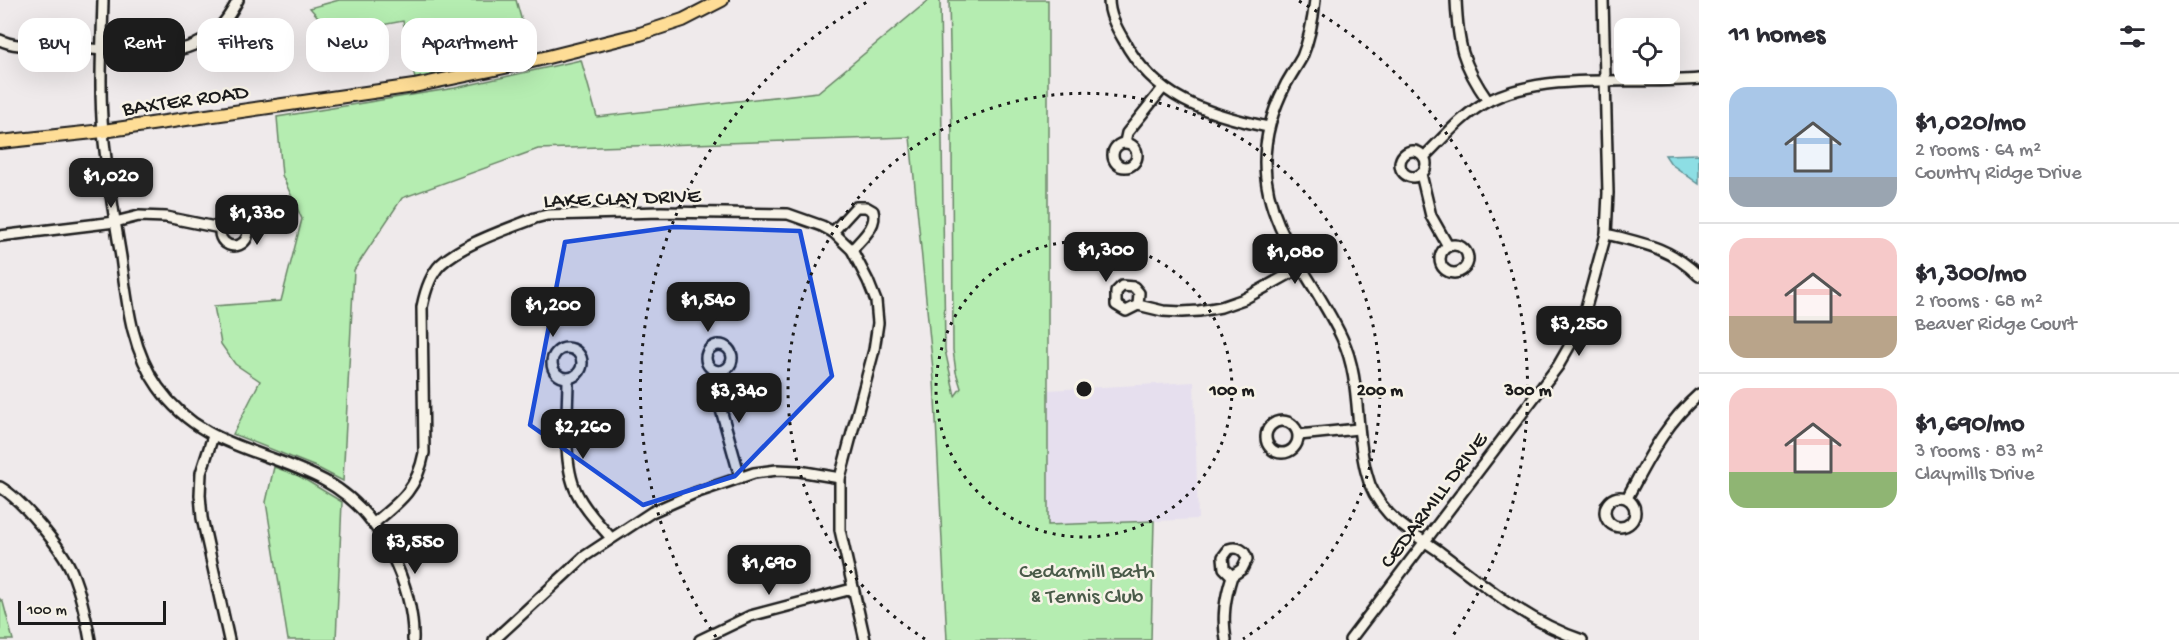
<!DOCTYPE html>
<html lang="en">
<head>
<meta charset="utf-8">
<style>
  :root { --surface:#fff; --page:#f7f7f7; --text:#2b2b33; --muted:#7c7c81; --line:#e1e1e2; --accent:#1c1c1c }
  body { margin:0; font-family:"Gochi Hand",sans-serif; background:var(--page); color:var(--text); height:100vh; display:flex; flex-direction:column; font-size:22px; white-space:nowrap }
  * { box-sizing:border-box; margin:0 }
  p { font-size:20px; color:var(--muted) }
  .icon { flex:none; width:33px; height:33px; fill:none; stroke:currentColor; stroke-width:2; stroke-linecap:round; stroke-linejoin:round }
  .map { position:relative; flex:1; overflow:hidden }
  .details { display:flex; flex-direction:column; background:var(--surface); width:480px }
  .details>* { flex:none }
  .hud { position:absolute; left:18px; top:18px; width:570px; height:54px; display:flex; gap:12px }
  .tools { position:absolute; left:1614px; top:18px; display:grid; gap:12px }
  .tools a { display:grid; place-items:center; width:66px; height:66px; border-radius:12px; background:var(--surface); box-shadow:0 6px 24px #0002; font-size:30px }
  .scale { position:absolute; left:18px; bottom:15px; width:148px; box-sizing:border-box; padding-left:6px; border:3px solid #1c1c1c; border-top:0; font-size:16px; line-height:21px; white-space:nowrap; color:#1c1c1c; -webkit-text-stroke:4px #f7f3e8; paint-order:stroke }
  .price { position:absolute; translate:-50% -51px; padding:0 14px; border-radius:12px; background:var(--accent); color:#fff; font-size:20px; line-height:39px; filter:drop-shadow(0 2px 3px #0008) }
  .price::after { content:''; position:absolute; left:50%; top:36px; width:18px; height:14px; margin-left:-9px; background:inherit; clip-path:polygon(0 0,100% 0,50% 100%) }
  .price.selected { background:#222; color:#fff }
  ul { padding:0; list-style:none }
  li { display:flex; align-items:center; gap:18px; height:150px; padding:0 30px }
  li+li { border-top:2px solid var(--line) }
  li span { display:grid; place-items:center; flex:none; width:168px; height:120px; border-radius:18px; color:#555 }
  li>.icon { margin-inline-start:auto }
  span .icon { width:72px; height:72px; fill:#fffc; stroke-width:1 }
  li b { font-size:26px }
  h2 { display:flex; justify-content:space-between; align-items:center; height:72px; padding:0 30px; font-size:26px }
  .chip { padding:0 21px; border-radius:18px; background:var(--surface); box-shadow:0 6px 24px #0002; font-size:21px; line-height:54px }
  .chip.selected { background:var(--accent); color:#fff }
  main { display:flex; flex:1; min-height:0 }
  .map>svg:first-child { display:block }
  .built { fill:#e6dfee }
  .green { fill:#b5edb1; stroke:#688466; stroke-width:1.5 }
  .water { fill:#8ddee4; stroke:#609094; stroke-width:1.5 }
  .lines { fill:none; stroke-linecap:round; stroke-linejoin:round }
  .minor-casing { stroke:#1c1c1c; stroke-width:14 }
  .major-casing { stroke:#1c1c1c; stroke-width:16 }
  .minor { stroke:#f7f3e8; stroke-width:9 }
  .major { stroke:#fedd96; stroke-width:12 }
  .marked { fill:#1d4ed8; fill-opacity:0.2; stroke:#1d4ed8; stroke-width:4.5; stroke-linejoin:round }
  .ring { fill:none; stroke:#1c1c1c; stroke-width:3; stroke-dasharray:3 6 }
  .labels { text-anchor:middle; stroke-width:5; stroke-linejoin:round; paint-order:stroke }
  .street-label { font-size:22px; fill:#1c1c1c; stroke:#f7f3e8 }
  .park-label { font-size:22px; fill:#4a5b49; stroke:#f7f3e8 }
  .centre { fill:#1c1c1c; stroke:#f7f3e8; stroke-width:3 }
  .ring-label { font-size:18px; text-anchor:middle; font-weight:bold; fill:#1c1c1c; stroke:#f7f3e8; stroke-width:5; stroke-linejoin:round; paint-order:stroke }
</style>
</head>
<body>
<main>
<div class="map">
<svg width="1699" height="640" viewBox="0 0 1699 640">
  <rect width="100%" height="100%" fill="#efeaeb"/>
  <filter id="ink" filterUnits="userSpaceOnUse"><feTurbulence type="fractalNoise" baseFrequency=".0167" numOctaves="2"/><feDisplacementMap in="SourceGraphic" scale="12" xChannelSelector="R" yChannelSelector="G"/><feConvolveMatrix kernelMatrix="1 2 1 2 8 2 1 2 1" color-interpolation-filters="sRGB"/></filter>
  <g filter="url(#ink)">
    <path class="built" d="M1194 382 1198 519 1048 526 1047 390Z"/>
    <g class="green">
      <path d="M339 0H516L531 54 415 79 403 21 333 34 310 8Z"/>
      <path d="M929 0H940L945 350 955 396 961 388 956 372 953 350 952 137 949 0H1048V525L1154 521 1151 640H947L934 380 910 137 538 149 402 198 354 270 343 481 316 467 233 434 260 381 235 364 221 344 214 306 281 301 302 219 282 175 277 117 455 88 581 60 597 117 818 92Z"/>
      <path d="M274 467 299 476 342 502 336 640H288L266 502Z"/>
      <path d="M0 599 3 602 13 640H0Z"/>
    </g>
    <path class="water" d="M1699 154V184L1671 164 1665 155Z"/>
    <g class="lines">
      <g class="minor-casing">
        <g id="minor">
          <path d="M103 0C102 44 99 88 103 132 107 174 114 216 121 257 127 302 131 349 158 387 202 449 264 448 325 481 355 497 376 523 391 553 404 580 414 610 413 640"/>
          <path d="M1109 0C1109 14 1116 27 1123 39 1154 98 1206 114 1268 127"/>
          <path d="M1315 0C1313 20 1310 38 1302 57 1297 66 1291 75 1286 84 1273 109 1265 134 1265 162 1265 230 1315 280 1342 338 1362 380 1354 431 1367 475 1370 489 1380 504 1389 514 1404 529 1423 540 1440 552 1485 586 1528 622 1582 640"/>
          <path d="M1456 0C1458 44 1462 64 1488 101"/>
          <path d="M0 40C16 48 37 45 55 46 93 49 133 54 171 51 182 50 193 46 202 41 219 32 229 17 238 0"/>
          <path d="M1125 142 1127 133 1163 88"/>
          <circle cx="1125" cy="155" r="12"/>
          <circle cx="1413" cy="164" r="13"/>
          <path d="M1424 157C1444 137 1464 113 1490 100 1549 71 1634 85 1699 79"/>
          <path d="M1421 174 1431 216 1448 246"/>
          <circle cx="234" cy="232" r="14"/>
          <path d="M833 232 856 207H866L873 211C878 226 861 239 852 250"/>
          <path d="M1606 234C1643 243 1671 248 1699 276"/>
          <path d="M0 236 115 222 139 216 166 217 220 228"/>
          <circle cx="1454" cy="259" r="14"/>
          <path d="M1138 305 1139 293 1134 287 1122 286 1116 292V305L1126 311 1138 305 1163 311 1182 312 1199 311 1221 307 1244 299 1300 268"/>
          <circle cx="719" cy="358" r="13"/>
          <circle cx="567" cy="363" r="15"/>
          <path d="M720 371 716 392 740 477"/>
          <path d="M568 379C568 413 561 467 579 497 587 512 600 525 611 538"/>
          <circle cx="1282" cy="437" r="16"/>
          <path d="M1299 435 1358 429"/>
          <path d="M213 436 201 473 200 495 202 518 229 640"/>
          <path d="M0 487C21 499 63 549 72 572 81 594 86 617 90 640"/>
          <circle cx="1620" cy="512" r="15"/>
          <path d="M1627 498C1649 458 1664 425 1699 394"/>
          <path d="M374 523C401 501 417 489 424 453L422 307C425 292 430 275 441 264 464 243 506 230 535 218L547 215 661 212 788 214 822 226 833 232 852 250 868 281 876 301 878 323 874 350 840 478V530L865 640"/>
          <path d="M494 640 585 556 652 512 695 493 754 473 777 470 799 471 840 478"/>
          <path d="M700 640 750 616 852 589"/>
          <path d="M1226 640C1222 617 1225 598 1232 576L1242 569 1247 559C1245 550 1238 546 1229 549L1223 557 1224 568 1232 576"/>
          <path d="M1350 640 1558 366 1574 338 1585 311 1606 234 1608 193 1603 0"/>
        </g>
      </g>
      <g class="major-casing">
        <path id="major" d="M0 142 103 131 414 86 528 62 640 34 683 20 722 0"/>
      </g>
      <use href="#minor" class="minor"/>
      <use href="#major" class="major"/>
    </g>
  </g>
  <path class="marked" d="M674 227 800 231 832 376 735 476 643 505 530 425 565 242Z"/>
  <g class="ring">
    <circle cx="1084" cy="389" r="148"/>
    <path d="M925 639A296 296 0 1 1 1243 639"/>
    <path d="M716 637A444 444 0 0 1 869 1M1299 1A444 444 0 0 1 1452 637"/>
  </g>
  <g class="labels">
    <g class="street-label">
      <text transform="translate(185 98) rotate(-8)" y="8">BAXTER ROAD</text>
      <text transform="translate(622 196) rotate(-2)" y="8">LAKE CLAY DRIVE</text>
      <text transform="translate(1432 499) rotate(-53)" y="8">CEDARMILL DRIVE</text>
    </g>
    <g class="park-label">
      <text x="1087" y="577">Cedarmill Bath<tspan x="1087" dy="25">&amp; Tennis Club</tspan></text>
    </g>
  </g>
  <circle cx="1084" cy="389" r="9" class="centre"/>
  <g class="ring-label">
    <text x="1232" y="395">100 m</text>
    <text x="1380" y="395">200 m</text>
    <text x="1528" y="395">300 m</text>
  </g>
</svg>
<div class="tools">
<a><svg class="icon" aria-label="locate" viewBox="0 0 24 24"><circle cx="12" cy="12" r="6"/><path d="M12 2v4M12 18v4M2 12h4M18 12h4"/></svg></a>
</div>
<div class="scale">100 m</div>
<b class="price selected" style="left:111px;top:209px">$1,020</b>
<b class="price" style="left:257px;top:246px">$1,330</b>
<b class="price" style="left:1106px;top:283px">$1,300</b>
<b class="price" style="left:1295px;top:285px">$1,080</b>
<b class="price" style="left:708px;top:333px">$1,540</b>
<b class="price" style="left:553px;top:338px">$1,200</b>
<b class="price" style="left:1579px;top:357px">$3,250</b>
<b class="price" style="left:739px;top:424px">$3,340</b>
<b class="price" style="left:583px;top:460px">$2,260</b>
<b class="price" style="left:415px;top:575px">$3,550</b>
<b class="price" style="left:769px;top:596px">$1,690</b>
<div class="hud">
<a class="chip">Buy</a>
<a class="chip selected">Rent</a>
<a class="chip">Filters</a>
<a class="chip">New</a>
<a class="chip">Apartment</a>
</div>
</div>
<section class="details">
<h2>11 homes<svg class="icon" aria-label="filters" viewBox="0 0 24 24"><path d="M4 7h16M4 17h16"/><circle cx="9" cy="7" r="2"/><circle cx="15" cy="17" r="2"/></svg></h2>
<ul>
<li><span style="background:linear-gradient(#a9c7e8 75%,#9aa5b1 0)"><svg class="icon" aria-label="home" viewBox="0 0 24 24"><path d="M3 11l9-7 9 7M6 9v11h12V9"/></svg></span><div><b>$1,020/mo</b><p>2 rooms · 64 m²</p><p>Country Ridge Drive</p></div></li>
<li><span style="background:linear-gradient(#f6c9c9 65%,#b9a48a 0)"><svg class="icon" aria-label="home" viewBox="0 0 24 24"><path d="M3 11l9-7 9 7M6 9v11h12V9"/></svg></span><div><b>$1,300/mo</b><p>2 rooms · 68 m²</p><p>Beaver Ridge Court</p></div></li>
<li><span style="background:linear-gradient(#f6c9c9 70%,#8fb573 0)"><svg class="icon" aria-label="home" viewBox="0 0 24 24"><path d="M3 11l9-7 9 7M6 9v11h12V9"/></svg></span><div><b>$1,690/mo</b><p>3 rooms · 83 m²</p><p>Claymills Drive</p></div></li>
</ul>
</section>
</main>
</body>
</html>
